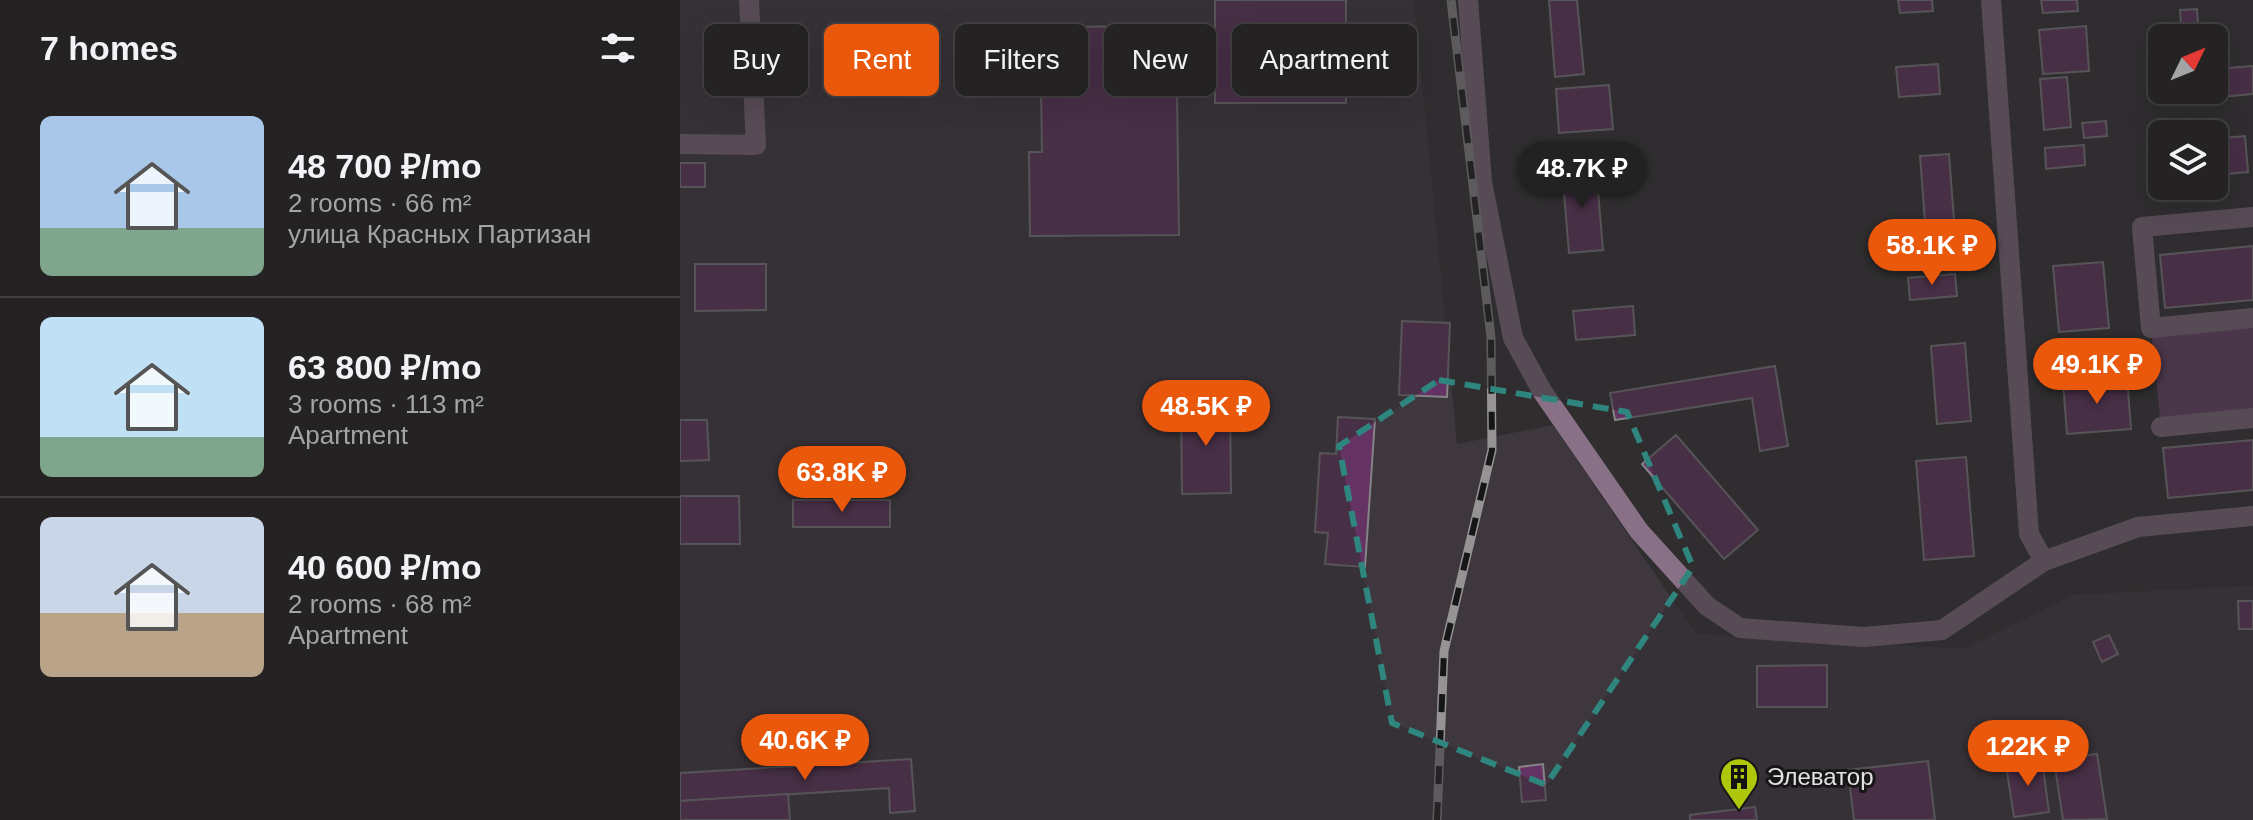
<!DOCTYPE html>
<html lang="en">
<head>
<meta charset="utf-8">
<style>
  :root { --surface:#242223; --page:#302f30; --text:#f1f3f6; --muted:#a3a4a6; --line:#413f41; --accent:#ea580c }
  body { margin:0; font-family:Arial,sans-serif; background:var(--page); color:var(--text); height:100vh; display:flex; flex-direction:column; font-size:30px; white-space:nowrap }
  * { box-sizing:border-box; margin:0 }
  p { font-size:26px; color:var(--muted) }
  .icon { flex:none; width:44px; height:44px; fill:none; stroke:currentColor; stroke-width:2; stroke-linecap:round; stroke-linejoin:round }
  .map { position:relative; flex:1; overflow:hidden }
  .panel { display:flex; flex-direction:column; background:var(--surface); width:680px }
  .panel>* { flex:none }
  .hud { position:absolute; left:24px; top:24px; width:760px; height:72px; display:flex; gap:16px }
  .needle { width:52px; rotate:47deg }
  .controls { position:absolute; left:1468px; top:24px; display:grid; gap:16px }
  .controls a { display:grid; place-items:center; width:80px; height:80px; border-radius:12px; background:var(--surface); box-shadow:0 8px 32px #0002,0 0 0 2px var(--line); font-size:40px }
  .price { position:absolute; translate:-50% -68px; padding:0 18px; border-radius:28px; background:var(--accent); color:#fff; font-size:26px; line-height:52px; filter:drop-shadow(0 2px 4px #0008) }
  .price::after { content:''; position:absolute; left:50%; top:48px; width:24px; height:18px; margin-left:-12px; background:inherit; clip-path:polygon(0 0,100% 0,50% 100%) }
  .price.on { background:#222; color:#fff }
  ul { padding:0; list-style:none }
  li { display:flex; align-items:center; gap:24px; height:200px; padding:0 40px }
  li+li { border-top:2px solid var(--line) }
  li span { display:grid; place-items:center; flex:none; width:224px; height:160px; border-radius:12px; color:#555 }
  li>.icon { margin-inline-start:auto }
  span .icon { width:96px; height:96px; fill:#fffc; stroke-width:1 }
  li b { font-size:34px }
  h2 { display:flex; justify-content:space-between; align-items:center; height:96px; padding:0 40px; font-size:34px }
  .chip { padding:0 28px; border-radius:12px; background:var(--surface); box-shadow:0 8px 32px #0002,0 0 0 2px var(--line); font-size:28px; line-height:72px }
  .chip.on { background:var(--accent); color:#fff }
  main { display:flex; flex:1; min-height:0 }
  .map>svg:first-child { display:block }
  .built { fill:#3f373e }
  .green { fill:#6a4469 }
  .building { fill:#643263; stroke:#868386; stroke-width:2 }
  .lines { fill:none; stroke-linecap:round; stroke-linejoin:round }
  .minor { stroke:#887086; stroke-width:20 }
  .rail-casing { stroke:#959394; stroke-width:9 }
  .rail { stroke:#171617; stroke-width:6; stroke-dasharray:18; stroke-linecap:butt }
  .marked { fill:none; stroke:#2f867f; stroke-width:6; stroke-dasharray:16 10; stroke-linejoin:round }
  .labels { text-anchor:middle; stroke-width:6; stroke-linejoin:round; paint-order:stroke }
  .poi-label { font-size:24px; fill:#e3e1e2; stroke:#171617; text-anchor:start }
</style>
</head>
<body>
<main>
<section class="panel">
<h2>7 homes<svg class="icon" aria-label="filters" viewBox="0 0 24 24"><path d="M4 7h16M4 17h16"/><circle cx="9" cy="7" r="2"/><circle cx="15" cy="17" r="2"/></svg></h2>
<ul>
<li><span style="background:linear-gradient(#a9c7e8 70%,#7fa58c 0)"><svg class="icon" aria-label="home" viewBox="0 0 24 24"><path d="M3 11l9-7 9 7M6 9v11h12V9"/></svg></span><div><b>48 700 ₽/mo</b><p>2 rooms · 66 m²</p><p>улица Красных Партизан</p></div></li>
<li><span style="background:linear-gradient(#bfe0f5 75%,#7fa58c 0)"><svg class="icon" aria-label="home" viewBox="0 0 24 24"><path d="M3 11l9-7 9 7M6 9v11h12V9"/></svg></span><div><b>63 800 ₽/mo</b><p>3 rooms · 113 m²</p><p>Apartment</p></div></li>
<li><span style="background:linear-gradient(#c9d6e8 60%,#b9a48a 0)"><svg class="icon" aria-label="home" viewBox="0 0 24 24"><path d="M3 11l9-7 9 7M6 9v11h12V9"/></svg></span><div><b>40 600 ₽/mo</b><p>2 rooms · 68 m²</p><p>Apartment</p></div></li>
</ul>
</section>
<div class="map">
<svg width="1573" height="820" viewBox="0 0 1573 820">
  <rect width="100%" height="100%" fill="#302d2f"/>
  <path class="built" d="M0 0H734L777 444 873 425 1016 634 1283 649 1393 595 1573 586V820H0Z"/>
  <path class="green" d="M1573 318V418L1481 427 1471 328Z"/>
  <g class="building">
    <rect x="535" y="0" width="131" height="103"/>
    <path d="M869 0H897L904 74 875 77Z"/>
    <path d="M1218 0H1252L1253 11 1220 13Z"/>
    <path d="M1361 0H1397L1398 11 1363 13Z"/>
    <path d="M1517 9 1519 38H1502L1500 10Z"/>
    <path d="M496 26 499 235 350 236 349 152H362L360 27Z"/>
    <path d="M1406 26 1409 71 1363 74 1359 30Z"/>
    <path d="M1258 64 1260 94 1219 97 1216 67Z"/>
    <path d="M1573 66V94L1530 98V90H1534V69Z"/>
    <path d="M1387 77 1391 127 1364 130 1360 79Z"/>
    <path d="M929 85 933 129 879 133 876 89Z"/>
    <path d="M1426 121 1427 136 1404 138 1402 123Z"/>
    <path d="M1565 136 1568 172 1547 174 1544 138Z"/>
    <path d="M1404 145 1405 165 1366 169 1365 148Z"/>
    <path d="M1269 154 1274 220 1245 222 1240 156Z"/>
    <rect x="0" y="163" width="25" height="24"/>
    <path d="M916 167 923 250 889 253 882 169Z"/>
    <path d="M1573 246V300L1485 308 1480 255Z"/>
    <path d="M1423 262 1429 328 1379 332 1373 266Z"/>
    <path d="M15 264H86V310L15 311Z"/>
    <path d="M1275 274 1277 296 1230 300 1228 278Z"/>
    <path d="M953 306 955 335 896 340 893 311Z"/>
    <path d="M722 321 770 323 767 397 719 395Z"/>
    <path d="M1285 343 1291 421 1257 424 1251 346Z"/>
    <path d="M1095 366 1108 446 1080 451 1072 398 935 420 930 393Z"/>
    <path d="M1447 377 1451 429 1387 434 1383 382Z"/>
    <path d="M501 402H550L551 493 502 494Z"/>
    <path d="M658 417 695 419 685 567 645 564 648 533 635 532 640 453 656 454Z"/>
    <path d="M0 420H27L29 460 0 461Z"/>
    <path d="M996 435 1078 530 1044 559 962 464Z"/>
    <path d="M1573 440V490L1488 498 1483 448Z"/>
    <path d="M1286 457 1294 556 1244 560 1236 461Z"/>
    <path d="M0 496H59L60 544H0Z"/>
    <rect x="113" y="500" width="97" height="27"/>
    <path d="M1558 601H1573V629H1559Z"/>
    <path d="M1429 635 1438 654 1422 662 1413 642Z"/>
    <path d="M1147 665V707H1077V666Z"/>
    <path d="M1417 754 1427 819 1383 820 1374 760Z"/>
    <path d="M231 759 235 811 210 813 209 788 0 801V773Z"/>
    <path d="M1362 760 1369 812 1334 817 1326 765Z"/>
    <path d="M1248 761 1255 820H1174L1168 770Z"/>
    <path d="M863 764 866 800 842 802 839 767Z"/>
    <path d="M108 794 110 820H0V801Z"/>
    <path d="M1075 807 1077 820H1010V815Z"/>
  </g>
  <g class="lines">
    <g class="minor">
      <path d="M788 0 802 182 833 338 862 391 959 531 1027 606 1060 628 1184 637 1262 630 1364 561 1458 527 1573 516"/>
      <path d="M1311 0 1349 534 1364 561"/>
      <path d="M0 144 76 145 69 0"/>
      <path d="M1573 217 1462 227 1471 328 1573 318"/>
      <path d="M1481 427 1573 418"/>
    </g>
    <g class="rail-casing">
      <path id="rail" d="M757 820 764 651 812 450 811 337 771 0"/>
    </g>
    <use href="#rail" class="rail"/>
  </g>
  <path d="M0 0H1573V820H0ZM759 380 947 412 1013 567 866 785 712 723 659 446Z" fill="#302d2f" fill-opacity=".55" fill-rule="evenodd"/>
  <path class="marked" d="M759 380 947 412 1013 567 866 785 712 723 659 446Z"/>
  <defs>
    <g id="building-pin" transform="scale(2)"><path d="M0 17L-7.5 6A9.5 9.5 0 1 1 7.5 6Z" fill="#aec60b" stroke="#171617"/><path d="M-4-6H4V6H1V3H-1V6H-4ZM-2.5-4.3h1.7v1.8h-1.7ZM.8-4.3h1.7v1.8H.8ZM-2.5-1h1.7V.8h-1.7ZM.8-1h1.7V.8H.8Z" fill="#111"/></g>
  </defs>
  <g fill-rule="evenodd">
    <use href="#building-pin" x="1059" y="777"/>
  </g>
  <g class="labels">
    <g class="poi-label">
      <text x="1087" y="785">Элеватор</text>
    </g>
  </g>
</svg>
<div class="controls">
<a><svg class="needle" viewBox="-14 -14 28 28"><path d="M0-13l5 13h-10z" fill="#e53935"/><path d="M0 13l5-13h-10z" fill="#a3a4a6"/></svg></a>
<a><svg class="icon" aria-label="layers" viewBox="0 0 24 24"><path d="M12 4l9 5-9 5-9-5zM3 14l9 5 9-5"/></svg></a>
</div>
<b class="price on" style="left:902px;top:210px">48.7K ₽</b>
<b class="price" style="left:1252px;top:287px">58.1K ₽</b>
<b class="price" style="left:1417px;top:406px">49.1K ₽</b>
<b class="price" style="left:526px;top:448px">48.5K ₽</b>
<b class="price" style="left:162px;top:514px">63.8K ₽</b>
<b class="price" style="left:125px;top:782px">40.6K ₽</b>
<b class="price" style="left:1348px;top:788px">122K ₽</b>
<div class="hud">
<a class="chip">Buy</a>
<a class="chip on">Rent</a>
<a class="chip">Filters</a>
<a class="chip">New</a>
<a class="chip">Apartment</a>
</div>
</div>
</main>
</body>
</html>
